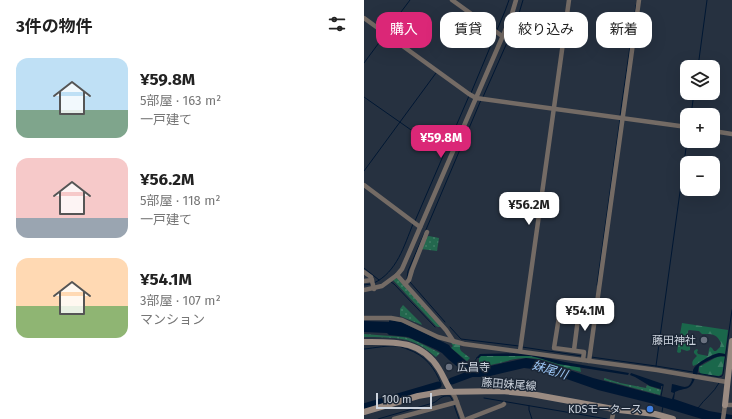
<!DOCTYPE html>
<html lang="ja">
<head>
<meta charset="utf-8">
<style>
  :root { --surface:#fff; --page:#f6f6f6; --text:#222; --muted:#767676; --accent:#db2777 }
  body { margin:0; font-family:"Fira Sans","Noto Sans JP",sans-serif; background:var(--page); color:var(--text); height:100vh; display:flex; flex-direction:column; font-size:15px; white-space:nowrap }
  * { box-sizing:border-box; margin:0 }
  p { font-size:13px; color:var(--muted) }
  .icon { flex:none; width:22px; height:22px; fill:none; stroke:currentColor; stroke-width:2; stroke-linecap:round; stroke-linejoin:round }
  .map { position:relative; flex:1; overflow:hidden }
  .side { display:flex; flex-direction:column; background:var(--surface); width:364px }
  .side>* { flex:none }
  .guide { position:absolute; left:12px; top:12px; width:296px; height:36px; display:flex; gap:8px }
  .tools { position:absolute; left:316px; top:60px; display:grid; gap:8px }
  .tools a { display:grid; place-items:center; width:40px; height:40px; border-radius:8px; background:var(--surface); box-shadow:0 4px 16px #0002; font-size:20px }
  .scale { position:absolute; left:12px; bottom:10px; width:56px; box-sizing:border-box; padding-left:4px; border:2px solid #cdd4de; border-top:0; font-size:11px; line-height:14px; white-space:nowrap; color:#cdd4de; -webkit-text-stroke:3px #1c2736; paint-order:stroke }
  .price { position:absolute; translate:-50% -34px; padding:0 9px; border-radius:8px; background:#fff; color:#222; font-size:13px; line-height:26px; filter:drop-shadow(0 1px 2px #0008) }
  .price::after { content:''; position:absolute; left:50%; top:24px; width:12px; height:9px; margin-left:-6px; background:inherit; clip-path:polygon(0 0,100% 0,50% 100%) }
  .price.selected { background:var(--accent); color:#fff }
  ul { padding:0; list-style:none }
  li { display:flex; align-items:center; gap:12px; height:100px; padding:0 16px }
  li span { display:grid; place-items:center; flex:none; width:112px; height:80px; border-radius:12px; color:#555 }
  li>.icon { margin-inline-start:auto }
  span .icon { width:48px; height:48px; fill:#fffc; stroke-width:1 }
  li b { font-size:17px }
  h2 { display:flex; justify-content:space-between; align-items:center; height:48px; padding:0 16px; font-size:17px }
  .pill { padding:0 14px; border-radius:12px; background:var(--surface); box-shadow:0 4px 16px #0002; font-size:14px; line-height:36px }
  .pill.selected { background:var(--accent); color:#fff }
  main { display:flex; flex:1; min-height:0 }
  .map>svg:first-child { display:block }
  .grass { fill:url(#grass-dots) }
  .forest { fill:url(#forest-firs) }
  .water { fill:#001733 }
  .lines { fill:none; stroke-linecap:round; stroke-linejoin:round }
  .stream { stroke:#001733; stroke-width:1 }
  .river { stroke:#001733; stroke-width:7 }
  .street { stroke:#746b65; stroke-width:4.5 }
  .secondary { stroke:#9a8b82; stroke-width:6 }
  .worship-dot { fill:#6b7280; stroke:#1c2736; stroke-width:1.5 }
  .shop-dot { fill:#3f7fe0; stroke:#1c2736; stroke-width:1.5 }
  .labels { text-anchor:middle; stroke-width:3; stroke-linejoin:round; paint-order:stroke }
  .poi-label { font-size:11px; fill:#cdd4de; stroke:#1c2736; text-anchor:end }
  .street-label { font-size:11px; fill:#cdd4de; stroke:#1c2736 }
  .water-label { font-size:12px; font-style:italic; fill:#9fcbfc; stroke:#1c2736 }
</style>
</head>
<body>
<main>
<section class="side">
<h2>3件の物件<svg class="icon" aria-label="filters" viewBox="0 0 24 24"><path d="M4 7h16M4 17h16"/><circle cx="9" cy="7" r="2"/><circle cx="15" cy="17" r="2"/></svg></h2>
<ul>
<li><span style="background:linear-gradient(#bfe0f5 65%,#7fa58c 0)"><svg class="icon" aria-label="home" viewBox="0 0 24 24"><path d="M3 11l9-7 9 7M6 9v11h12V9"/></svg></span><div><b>¥59.8M</b><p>5部屋 · 163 m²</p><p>一戸建て</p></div></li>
<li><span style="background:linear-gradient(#f6c9c9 75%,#9aa5b1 0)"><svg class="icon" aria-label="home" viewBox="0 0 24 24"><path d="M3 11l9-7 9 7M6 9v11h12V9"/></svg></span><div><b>¥56.2M</b><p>5部屋 · 118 m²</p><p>一戸建て</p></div></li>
<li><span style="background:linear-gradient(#ffd9b3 60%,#8fb573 0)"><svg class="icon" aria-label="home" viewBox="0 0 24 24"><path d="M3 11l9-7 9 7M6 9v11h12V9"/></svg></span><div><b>¥54.1M</b><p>3部屋 · 107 m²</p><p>マンション</p></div></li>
</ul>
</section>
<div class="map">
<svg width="368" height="419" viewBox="0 0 368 419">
  <defs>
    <pattern id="grass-dots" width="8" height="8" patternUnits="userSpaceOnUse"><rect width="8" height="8" fill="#23684e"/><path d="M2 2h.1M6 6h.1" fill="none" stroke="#427d67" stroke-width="1.8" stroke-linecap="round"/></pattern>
    <pattern id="forest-firs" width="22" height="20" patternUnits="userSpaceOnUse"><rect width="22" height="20" fill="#1a674b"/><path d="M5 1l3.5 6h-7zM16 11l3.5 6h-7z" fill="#3a7c64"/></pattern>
  </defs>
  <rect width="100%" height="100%" fill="#263140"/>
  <g class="grass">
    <path d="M65 236 75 238 73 251 57 249 62 237Z"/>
    <path d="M33 278 78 327H74L72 326 29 280Z"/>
    <path d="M39 305 57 323 58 325 36 316V309Z"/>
    <path d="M0 334 39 337 48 339 76 353 72 357C47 335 32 338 0 337Z"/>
    <path d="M240 378 256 383 282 388 283 385 285 386 297 390 296 395 240 380Z"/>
  </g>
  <g class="forest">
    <path d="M318 323 364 330 361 354C348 350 340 362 329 366 327 361 330 359 333 356L330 353V351L331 350 333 349 334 350 333 352 334 354 344 356 345 349 346 347 348 348 350 351H352L356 347 357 343C352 333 348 334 338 334L335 331 325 330 324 331C322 339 327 342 326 350L323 351 317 349V352L315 353 313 352Z"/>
    <path d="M88 342 96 345V349L97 351 106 358 103 361 87 348 89 346 87 343Z"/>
    <path d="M115 356H167L216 367 217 372C198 368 181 357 162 358 146 358 131 366 115 366Z"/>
    <path d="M356 356 361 357 358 374 355 376 337 374 335 371V367L351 358Z"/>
  </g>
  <g class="water">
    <path d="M25 320 37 322 79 342 85 345 87 348 105 364 112 366H126L162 358 176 360 229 378 308 399 310 393 307 392 308 384C317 385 324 392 328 380L327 377 331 378C326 392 321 387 311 392L310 399 345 411 368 415V419H338L291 405 290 404 234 390 177 370 160 368 122 377H106L85 360 78 353 73 350 44 337 25 335 23 333 0 332V321L25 322Z"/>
    <path d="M161 353 179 357 201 362 265 373 264 375 194 364 175 358 166 356H117L115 358H112L116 354Z"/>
    <path d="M355 353 361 354V356C351 356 343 361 335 366L333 375 329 374V370C332 363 347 355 355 353Z"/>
    <path d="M267 373 299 384 300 385 299 386H297V389L286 386 271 377 266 375Z"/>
  </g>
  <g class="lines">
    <g class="stream">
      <path d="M133 30 141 11 145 0"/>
      <path d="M22 32 46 0"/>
      <path d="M0 63 20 36"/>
      <path d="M334 67 343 0"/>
      <path d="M107 93 132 33"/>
      <path d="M0 97 80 153"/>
      <path d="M119 97 153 20 159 0"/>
      <path d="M327 115 330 93"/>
      <path d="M256 116 272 5"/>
      <path d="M0 171 72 73"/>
      <path d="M51 221 105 96"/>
      <path d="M61 232 117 100"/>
      <path d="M0 268 15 280"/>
      <path d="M43 278 44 271 60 234"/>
      <path d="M27 282 30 284 71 327"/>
      <path d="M46 282 81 322"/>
      <path d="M10 283C33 272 40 246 49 224"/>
      <path d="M0 285 7 284"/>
      <path d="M233 285 256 119"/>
      <path d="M86 327 97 339 155 346"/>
      <path d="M158 347 218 356"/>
      <path d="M0 349C11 348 24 345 35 346 37 347 41 348 43 349 61 355 71 368 77 384"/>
      <path d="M227 357 292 366 329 372"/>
      <path d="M108 365 113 358"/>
      <path d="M292 366 323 141"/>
      <path d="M332 373 355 377 358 376 359 374 368 310"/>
      <path d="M297 396 299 386"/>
      <path d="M120 398 243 419"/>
      <path d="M90 405 95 419"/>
      <path d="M165 406V410L168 419"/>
      <path d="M334 408C340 399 350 393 355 383"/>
      <path d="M298 412 299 406"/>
      <path d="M14 419 69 403C76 400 76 395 86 396L89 401"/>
    </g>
    <g class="river">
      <path d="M88 381 112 372"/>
      <path d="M0 407 74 385"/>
    </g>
    <g class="street">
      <path d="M88 0 138 36"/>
      <path d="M0 18 105 94 112 98 323 127"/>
      <path d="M349 131 368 134"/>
      <path d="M0 185 56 227"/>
      <path d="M0 272 7 277 10 289"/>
      <path d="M33 275 38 269 45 253 147 17 152 0"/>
      <path d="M0 281 8 280"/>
      <path d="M41 284 45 280 48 270 63 232"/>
      <path d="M0 290 18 286 33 275 82 330 90 342"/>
      <path d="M0 318H27L38 320 74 337 100 344 293 370 363 382"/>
      <path d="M214 319 197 317H195L190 348 220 352 219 360"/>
      <path d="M210 350 215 311"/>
      <path d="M156 351 205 0"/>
      <path d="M225 361 247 202 275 0"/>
      <path d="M87 391 91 397 99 419"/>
      <path d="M30 419 93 402"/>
      <path d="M103 419 139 405 140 404"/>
      <path d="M248 419 250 409"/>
      <path d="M359 419 361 405H368"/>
    </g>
    <g class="secondary">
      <path d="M0 342C31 342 57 340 75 369 80 377 82 384 87 391"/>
      <path d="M361 405 368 341"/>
      <path d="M0 412 54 396 77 392 138 391 167 394 255 410 291 414 309 419"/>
    </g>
  </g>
  <g class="worship-dot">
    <circle cx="340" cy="340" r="4"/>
    <circle cx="85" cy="367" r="4"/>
  </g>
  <circle class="shop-dot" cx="286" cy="409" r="4"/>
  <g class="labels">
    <g class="poi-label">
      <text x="332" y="344">藤田神社</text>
      <text x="93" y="371" text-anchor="start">広昌寺</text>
      <text x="278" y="413">KDSモータース</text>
    </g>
    <g class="street-label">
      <text transform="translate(145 384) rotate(4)" y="4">藤田妹尾線</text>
    </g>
    <g class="water-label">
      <text transform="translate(186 370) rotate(17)" y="4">妹尾川</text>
    </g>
  </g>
</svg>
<div class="tools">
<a><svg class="icon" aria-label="layers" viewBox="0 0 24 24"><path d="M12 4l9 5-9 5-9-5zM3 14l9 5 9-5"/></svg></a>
<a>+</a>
<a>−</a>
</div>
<div class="scale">100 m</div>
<b class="price selected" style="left:77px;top:159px">¥59.8M</b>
<b class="price" style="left:165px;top:226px">¥56.2M</b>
<b class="price" style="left:221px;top:332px">¥54.1M</b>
<div class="guide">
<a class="pill selected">購入</a>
<a class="pill">賃貸</a>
<a class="pill">絞り込み</a>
<a class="pill">新着</a>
</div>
</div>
</main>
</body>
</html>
